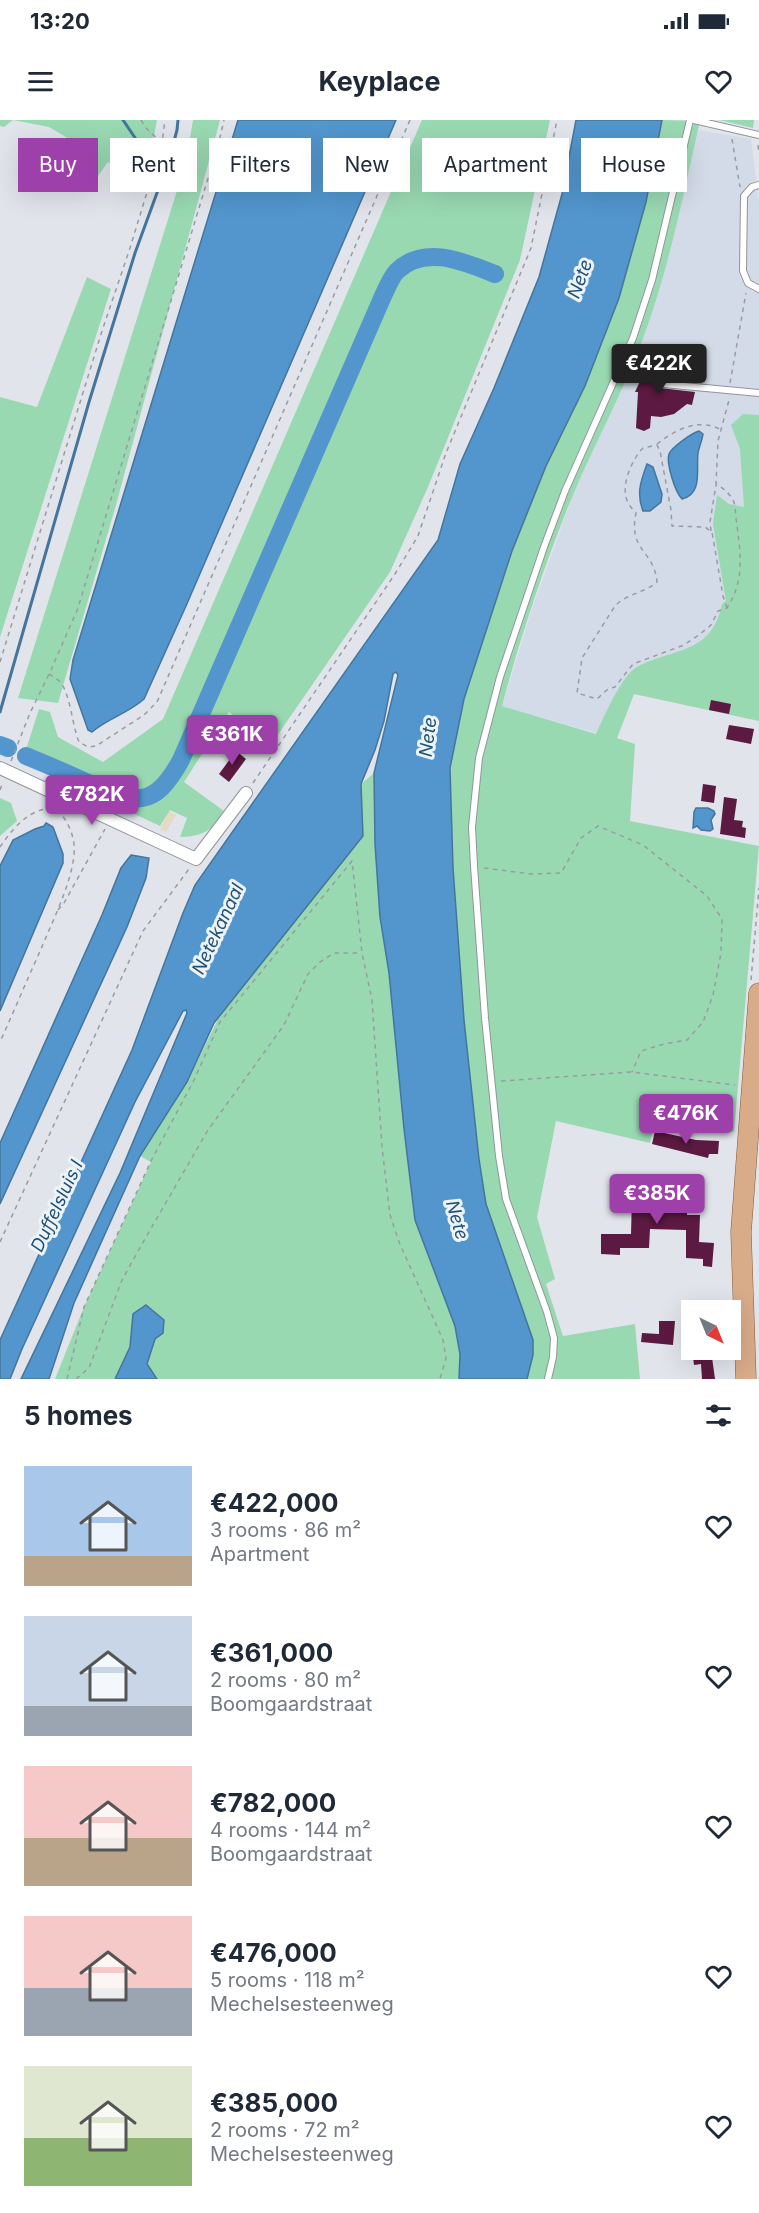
<!DOCTYPE html>
<html lang="en">
<head>
<meta charset="utf-8">
<style>
  :root { --surface:#fff; --page:#f6f6f7; --text:#1f2937; --muted:#747a83; --accent:#9e40aa }
  body { margin:0; font-family:Inter,sans-serif; background:var(--page); color:var(--text); height:100vh; display:flex; flex-direction:column; font-size:22px; white-space:nowrap }
  * { box-sizing:border-box; margin:0 }
  p { font-size:20px; color:var(--muted) }
  .icon { flex:none; width:33px; height:33px; fill:none; stroke:currentColor; stroke-width:2; stroke-linecap:round; stroke-linejoin:round }
  .map { position:relative; height:1259px; overflow:hidden }
  .drawer { display:flex; flex-direction:column; background:var(--surface); flex:1 }
  .drawer>* { flex:none }
  .banner { position:absolute; left:18px; top:18px; width:723px; height:54px; display:flex; gap:12px }
  .needle { width:39px; rotate:137deg }
  .buttons { position:absolute; left:681px; top:1180px; display:grid; gap:12px }
  .buttons a { display:grid; place-items:center; width:60px; height:60px; border-radius:0px; background:var(--surface); box-shadow:0 6px 24px #0002; font-size:30px }
  .price { position:absolute; translate:-50% -51px; padding:0 14px; border-radius:6px; background:var(--accent); color:#fff; font-size:20px; line-height:39px; filter:drop-shadow(0 2px 3px #0008) }
  .price::after { content:''; position:absolute; left:50%; top:36px; width:18px; height:14px; margin-left:-9px; background:inherit; clip-path:polygon(0 0,100% 0,50% 100%) }
  .price.selected { background:#222; color:#fff }
  ul { padding:0; list-style:none }
  li { display:flex; align-items:center; gap:18px; height:150px; padding:0 24px }
  li span { display:grid; place-items:center; flex:none; width:168px; height:120px; border-radius:0px; color:#555 }
  li>.icon { margin-inline-start:auto }
  span .icon { width:72px; height:72px; fill:#fffc; stroke-width:1 }
  li b { font-size:26px }
  h2 { display:flex; justify-content:space-between; align-items:center; height:72px; padding:0 24px; font-size:26px }
  .pill { padding:0 21px; border-radius:0px; background:var(--surface); box-shadow:0 6px 24px #0002; font-size:21px; line-height:54px }
  .pill.selected { background:var(--accent); color:#fff }
  .status { display:flex; justify-content:space-between; align-items:center; height:42px; padding:0 30px; background:var(--surface); direction:ltr }
  .status svg { height:16px; fill:currentColor }
  header { display:flex; justify-content:space-between; align-items:center; height:78px; padding:0 24px; background:var(--surface); font-size:27px; font-weight:700 }
  .map>svg:first-child { display:block }
  .industrial { fill:#e6d9c5 }
  .built { fill:#d2dbe7 }
  .green { fill:#99d9b2 }
  .water { fill:#5296cd; stroke:#45759c; stroke-width:1.5 }
  .lines { fill:none; stroke-linecap:round; stroke-linejoin:round }
  .stream { stroke:#45759c; stroke-width:3 }
  .river { stroke:#5296cd; stroke-width:18 }
  .building { fill:#5c1941 }
  .lane-casing { stroke:#91959a; stroke-width:8 }
  .street-casing { stroke:#91959a; stroke-width:14 }
  .primary-casing { stroke:#8a5935; stroke-width:21 }
  .path { stroke:#999ba0; stroke-width:1.5; stroke-dasharray:4.5 4.5; stroke-linecap:butt }
  .lane { stroke:#fff; stroke-width:6 }
  .street { stroke:#fff; stroke-width:12 }
  .primary { stroke:#d8ab89; stroke-width:20 }
  .labels { text-anchor:middle; stroke-width:6; stroke-linejoin:round; paint-order:stroke }
  .water-label { font-size:18px; font-style:italic; fill:#1f5177; stroke:#eef3f8 }
</style>
</head>
<body>
<div class="status"><b>13:20</b><svg viewBox="0 0 49 12"><path d="M0 12V9h3v3zM5 12V6h3v6zM10 12V3h3v9zM15 12V0h3v12zM26 1h20v11H26zM47 4h2v5h-2z"/></svg></div>
<header><svg class="icon" aria-label="menu" viewBox="0 0 24 24"><path d="M4 6h16M4 12h16M4 18h16"/></svg>Keyplace<svg class="icon" aria-label="heart" viewBox="0 0 24 24"><path d="M12 20l-8-8c-3-5 5-10 8-4 3-6 11-1 8 4z"/></svg></header>
<div class="map">
<svg width="759" height="1259" viewBox="0 0 759 1259">
  <rect width="100%" height="100%" fill="#e1e5eb"/>
  <path class="industrial" d="M169 691 176 695 166 712 160 709Z"/>
  <path class="built" d="M698 10 751 19 759 83V601L634 574 617 619 502 586 532 489 573 375 642 221 661 163Z"/>
  <g class="green">
    <path d="M0 0H157L145 64 108 42 95 60 70 54 58 39 76 23 49 7 13 0 4 7 0 6Z"/>
    <path d="M193 0H220L116 385 58 583 18 578 186 42Z"/>
    <path d="M422 0H550L520 140 428 367 390 452 270 626 229 592 184 662 224 691C211 711 205 716 180 717L187 698 170 690 160 706 22 642 39 589 50 592 58 617 103 642 163 599Z"/>
    <path d="M662 0 700 1C683 75 669 150 642 221 622 274 595 323 573 375 545 443 521 515 502 586L596 614C604 597 621 556 637 547 672 528 712 535 722 484L726 481 713 404 717 375 729 384 744 387 740 329 731 305 743 294 759 295V601L634 574 617 618 635 624 630 701 759 726 734 1012 655 1000 650 1023 556 1001 537 1097 555 1159 546 1164 563 1216 635 1204 640 1259H527L533 1235V1220L486 1084 479 1039 464 900 453 748 450 648 464 579 512 431 546 346 585 266 646 82Z"/>
    <path d="M719 0H754L753 8Z"/>
    <path d="M87 157 111 169 0 517V277L37 287Z"/>
    <path d="M374 653 375 724 380 797 389 853 411 1070 415 1100 455 1206 460 1234 459 1259H157L147 1244 155 1219 133 1194 130 1227 115 1259H55L84 1187 151 1042 140 1036 187 962 221 893 363 717 361 664Z"/>
    <path d="M0 678 11 683 17 701 0 716Z"/>
  </g>
  <g class="water">
    <path d="M238 0H396L186 486 144 579C129 593 108 598 92 612L88 610 70 559 73 540Z"/>
    <path d="M576 0H662L646 82 619 178 585 266 546 346 512 431 464 579 450 648 453 748 464 900 479 1039 486 1084 533 1220V1235L527 1259H459L460 1234 455 1206 415 1100 404 1009 389 853 380 797 375 724 374 653 398 555 396 552 393 554 384 601 375 630 361 664 363 716 214 903 187 962 140 1036 74 1183 49 1259H21L120 1053 187 893 186 890 183 891 135 982 22 1229 10 1259H0V1220L132 930 183 793 195 765 438 420 460 344 494 268 539 157 562 74Z"/>
    <path d="M699 311 703 314C702 321 699 327 698 333 696 350 703 374 682 379 675 372 666 343 669 334 672 327 692 313 699 311Z"/>
    <path d="M647 344 653 347 662 374 661 382 650 391H643C636 373 641 361 647 344Z"/>
    <path d="M696 688H708L714 691 715 694 711 700 713 709 710 711 701 710 697 706 693 708 694 692Z"/>
    <path d="M46 703 53 707 63 734V743L0 891V746L13 720 35 709 44 706Z"/>
    <path d="M131 735 149 738 146 758 127 807 0 1084V1023L102 795 121 748Z"/>
    <path d="M146 1185 164 1200 163 1213 155 1219 147 1244 157 1259H115L130 1227 133 1194Z"/>
  </g>
  <g class="lines">
    <g class="stream">
      <path d="M123 0 146 34 169 40"/>
      <path d="M0 592 89 282 135 133 169 40 177 10 178 0"/>
    </g>
    <g class="river">
      <path d="M0 625 8 628"/>
      <path d="M26 636C48 645 69 654 90 664 136 684 154 689 181 640L383 176C387 168 391 157 397 151 425 124 464 142 495 154"/>
    </g>
  </g>
  <g class="building">
    <path d="M654 231 667 233 666 259 658 261 660 268 695 272 692 285 687 284 674 294 661 297 651 296 650 308 644 311 636 308 638 272H635L641 259 651 260Z"/>
    <path d="M711 580 731 584 729 594 709 590Z"/>
    <path d="M729 605 754 609 751 624 726 619Z"/>
    <path d="M236 631 246 639 229 662 219 654Z"/>
    <path d="M703 664 716 666 714 683 701 681Z"/>
    <path d="M724 677 737 679 734 700 743 701 742 707 746 708 745 718 720 714Z"/>
    <path d="M655 1011 696 1020 719 1021 718 1034H709L708 1038 652 1024Z"/>
    <path d="M632 1063H660L659 1090 687 1091V1095H700L699 1122 714 1123 712 1147 703 1146V1139L686 1138V1110L650 1109 649 1128H620V1135L601 1134V1114H631L632 1077 626 1076V1066H632Z"/>
    <path d="M659 1201H675L673 1225 641 1222 642 1213 659 1214Z"/>
    <path d="M692 1230H711L715 1259H702L701 1244 694 1245Z"/>
  </g>
  <g class="lines">
    <g class="lane-casing">
      <g id="lane">
        <path d="M694 0 759 15"/>
        <path d="M759 65 752 67 744 76 743 151 748 163 759 169"/>
        <path d="M663 264 759 273"/>
        <path d="M548 1259 553 1237 554 1218 547 1192 506 1079 499 1036 485 898 474 746 472 707 479 638 500 557 544 427 565 371 633 218 652 160 690 0"/>
      </g>
    </g>
    <g class="street-casing">
      <path id="street" d="M0 648 196 739 246 673"/>
    </g>
    <g class="primary-casing">
      <path id="primary" d="M746 1259 741 1112 759 873"/>
    </g>
    <g class="path">
      <path d="M141 0 146 8 162 23"/>
      <path d="M732 19 740 67"/>
      <path d="M758 25 759 34"/>
      <path d="M730 263 746 173"/>
      <path d="M657 324C675 310 699 297 721 310"/>
      <path d="M711 411 710 402 716 365"/>
      <path d="M727 488 723 476 712 412 705 407 672 406 671 390 660 331 657 325 643 328C633 338 622 362 626 377 627 383 632 389 636 393 628 432 654 429 657 462 644 473 626 474 615 486L582 538 577 573 597 579 608 569 615 567 633 544 684 525 700 514 711 505 718 491 727 488C746 459 740 430 736 398 735 392 736 386 733 380 729 373 723 368 716 364L718 321 729 280"/>
      <path d="M0 542 102 211 130 128 162 23 165 0"/>
      <path d="M49 554C53 557 58 559 61 563 71 577 72 605 79 622L88 627 96 626 144 595 157 582 410 0"/>
      <path d="M11 641 30 593 51 550 78 488 219 22 224 0"/>
      <path d="M253 663 395 454 418 416 446 333 531 128 557 0"/>
      <path d="M0 670 3 662"/>
      <path d="M0 727C11 711 25 693 45 689 53 688 60 692 64 698 69 705 73 715 74 724 77 753 52 802 41 829 27 860 14 891 0 922"/>
      <path d="M484 748 531 754 561 753 581 718 598 706 643 725 707 776 722 799 721 833 713 875 703 902 687 920 664 924 641 931 632 952"/>
      <path d="M58 790 64 783 105 709"/>
      <path d="M751 860 759 768"/>
      <path d="M501 961 632 952 735 965"/>
      <path d="M0 1122 143 811 189 749"/>
      <path d="M67 1259 84 1187 151 1041 194 960 220 902 352 741 362 833 372 880 382 1027 390 1095 399 1122 443 1220 446 1238 440 1259"/>
      <path d="M76 1259 89 1248 122 1160 142 1124 208 1010 284 905 308 854 320 842 334 833H361"/>
    </g>
    <use href="#lane" class="lane"/>
    <use href="#street" class="street"/>
    <use href="#primary" class="primary"/>
  </g>
  <g class="labels">
    <g class="water-label">
      <text transform="translate(580 159) rotate(-70)" y="6">Nete</text>
      <text transform="translate(428 617) rotate(-83)" y="6">Nete</text>
      <text transform="translate(218 809) rotate(-65)" y="6">Netekanaal</text>
      <text transform="translate(57 1086) rotate(-65)" y="6">Duffelsluis I</text>
      <text transform="translate(457 1100) rotate(74)" y="6">Nete</text>
    </g>
  </g>
</svg>
<div class="buttons">
<a><svg class="needle" viewBox="-14 -14 28 28"><path d="M0-13l5 13h-10z" fill="#e53935"/><path d="M0 13l5-13h-10z" fill="#747a83"/></svg></a>
</div>
<b class="price selected" style="left:659px;top:275px">€422K</b>
<b class="price" style="left:232px;top:646px">€361K</b>
<b class="price" style="left:92px;top:706px">€782K</b>
<b class="price" style="left:686px;top:1025px">€476K</b>
<b class="price" style="left:657px;top:1105px">€385K</b>
<div class="banner">
<a class="pill selected">Buy</a>
<a class="pill">Rent</a>
<a class="pill">Filters</a>
<a class="pill">New</a>
<a class="pill">Apartment</a>
<a class="pill">House</a>
</div>
</div>
<section class="drawer">
<h2>5 homes<svg class="icon" aria-label="filters" viewBox="0 0 24 24"><path d="M4 7h16M4 17h16"/><circle cx="9" cy="7" r="2"/><circle cx="15" cy="17" r="2"/></svg></h2>
<ul>
<li><span style="background:linear-gradient(#a9c7e8 75%,#b9a48a 0)"><svg class="icon" aria-label="home" viewBox="0 0 24 24"><path d="M3 11l9-7 9 7M6 9v11h12V9"/></svg></span><div><b>€422,000</b><p>3 rooms · 86 m²</p><p>Apartment</p></div><svg class="icon" aria-label="heart" viewBox="0 0 24 24"><path d="M12 20l-8-8c-3-5 5-10 8-4 3-6 11-1 8 4z"/></svg></li>
<li><span style="background:linear-gradient(#c9d6e8 75%,#9aa5b1 0)"><svg class="icon" aria-label="home" viewBox="0 0 24 24"><path d="M3 11l9-7 9 7M6 9v11h12V9"/></svg></span><div><b>€361,000</b><p>2 rooms · 80 m²</p><p>Boomgaardstraat</p></div><svg class="icon" aria-label="heart" viewBox="0 0 24 24"><path d="M12 20l-8-8c-3-5 5-10 8-4 3-6 11-1 8 4z"/></svg></li>
<li><span style="background:linear-gradient(#f6c9c9 60%,#b9a48a 0)"><svg class="icon" aria-label="home" viewBox="0 0 24 24"><path d="M3 11l9-7 9 7M6 9v11h12V9"/></svg></span><div><b>€782,000</b><p>4 rooms · 144 m²</p><p>Boomgaardstraat</p></div><svg class="icon" aria-label="heart" viewBox="0 0 24 24"><path d="M12 20l-8-8c-3-5 5-10 8-4 3-6 11-1 8 4z"/></svg></li>
<li><span style="background:linear-gradient(#f6c9c9 60%,#9aa5b1 0)"><svg class="icon" aria-label="home" viewBox="0 0 24 24"><path d="M3 11l9-7 9 7M6 9v11h12V9"/></svg></span><div><b>€476,000</b><p>5 rooms · 118 m²</p><p>Mechelsesteenweg</p></div><svg class="icon" aria-label="heart" viewBox="0 0 24 24"><path d="M12 20l-8-8c-3-5 5-10 8-4 3-6 11-1 8 4z"/></svg></li>
<li><span style="background:linear-gradient(#dfe7d0 60%,#8fb573 0)"><svg class="icon" aria-label="home" viewBox="0 0 24 24"><path d="M3 11l9-7 9 7M6 9v11h12V9"/></svg></span><div><b>€385,000</b><p>2 rooms · 72 m²</p><p>Mechelsesteenweg</p></div><svg class="icon" aria-label="heart" viewBox="0 0 24 24"><path d="M12 20l-8-8c-3-5 5-10 8-4 3-6 11-1 8 4z"/></svg></li>
</ul>
</section>
</body>
</html>
